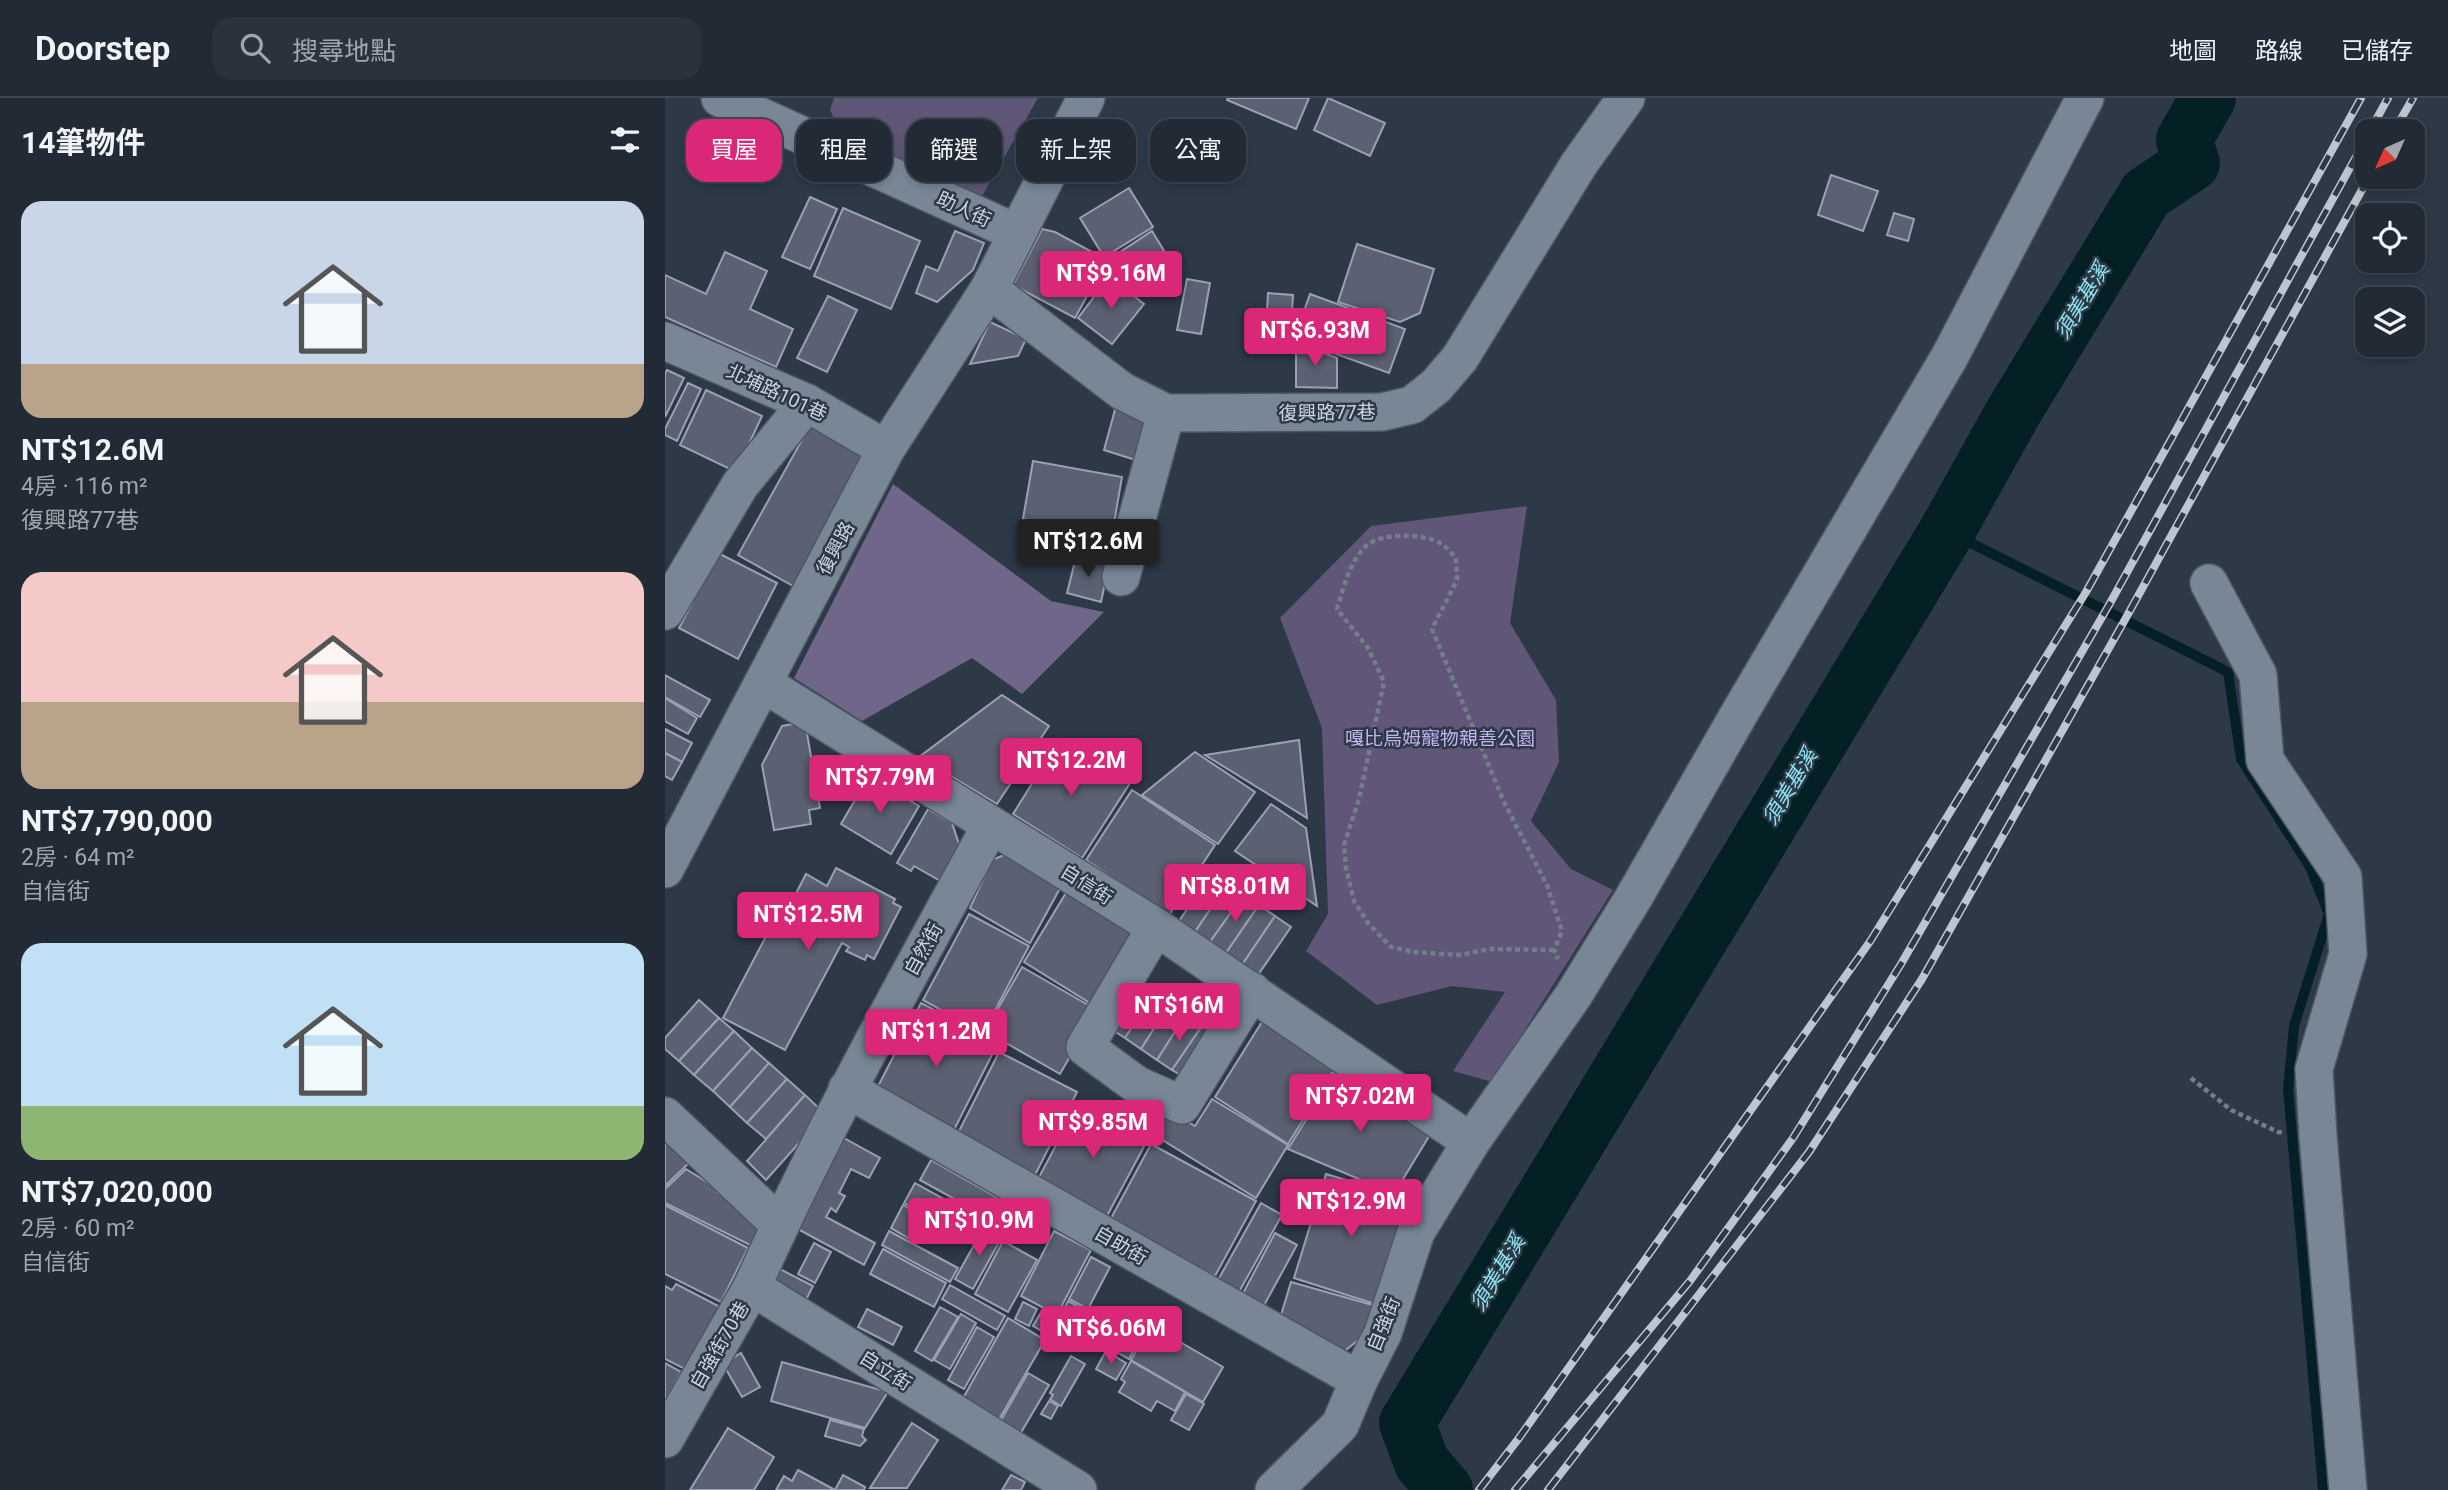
<!DOCTYPE html>
<html lang="zh-TW">
<head>
<meta charset="utf-8">
<style>
  :root { --surface:#222b35; --page:#2a333d; --text:#f1f3f6; --muted:#a2a7ad; --line:#3f4750; --accent:#db2777 }
  body { margin:0; font-family:Roboto,"Noto Sans TC",sans-serif; background:var(--page); color:var(--text); height:100vh; display:flex; flex-direction:column; font-size:26px; white-space:nowrap }
  * { box-sizing:border-box; margin:0 }
  p { font-size:23px; color:var(--muted) }
  .icon { flex:none; width:38px; height:38px; fill:none; stroke:currentColor; stroke-width:2; stroke-linecap:round; stroke-linejoin:round }
  .map { position:relative; flex:1; overflow:hidden }
  .sheet { display:flex; flex-direction:column; background:var(--surface); width:665px }
  .sheet>* { flex:none }
  .guide { position:absolute; left:21px; top:21px; width:665px; height:63px; display:flex; gap:14px }
  .needle { width:46px; rotate:225deg }
  .controls { position:absolute; left:1690px; top:21px; display:grid; gap:14px }
  .controls a { display:grid; place-items:center; width:70px; height:70px; border-radius:14px; background:var(--surface); box-shadow:0 4px 10px #0003,0 0 0 2px var(--line); font-size:35px }
  .price { position:absolute; translate:-50% -60px; padding:0 16px; border-radius:7px; background:var(--accent); color:#fff; font-size:23px; line-height:46px; filter:drop-shadow(0 2px 4px #0008) }
  .price::after { content:''; position:absolute; left:50%; top:42px; width:21px; height:16px; margin-left:-10px; background:inherit; clip-path:polygon(0 0,100% 0,50% 100%) }
  .price.on { background:#222; color:#fff }
  ul { padding:0; list-style:none }
  li { display:grid; align-content:center; gap:14px; height:371px; padding:0 21px }
  li span { display:grid; place-items:center; height:217px; border-radius:21px; color:#555 }
  li>.icon { margin-inline-start:auto }
  span .icon { width:126px; height:126px; fill:#fffc; stroke-width:1 }
  li b { font-size:30px }
  h2 { display:flex; justify-content:space-between; align-items:center; height:84px; padding:0 21px; font-size:30px }
  .tag { padding:0 24px; border-radius:21px; background:var(--surface); box-shadow:0 4px 10px #0003,0 0 0 2px var(--line); font-size:24px; line-height:63px }
  .tag.on { background:var(--accent); color:#fff }
  header { display:flex; align-items:center; gap:42px; box-sizing:border-box; height:98px; padding:0 35px; background:var(--surface); border-bottom:2px solid var(--line) }
  header strong { font-size:33px }
  nav { display:flex; gap:38px; margin-inline-start:auto; font-size:24px }
  .search { width:490px; height:63px; background:var(--page); display:flex; align-items:center; gap:18px; box-sizing:border-box; padding:0 24px; border-radius:21px; color:var(--muted); font-size:26px }
  main { display:flex; flex:1; min-height:0 }
  .map>svg:first-child { display:block }
  .green { fill:#5f5678 }
  .forest { fill:#6f668a }
  .lines { fill:none; stroke-linecap:round; stroke-linejoin:round }
  .stream { stroke:#042024; stroke-width:10 }
  .river { stroke:#042024; stroke-width:56 }
  .building { fill:#5b6072; stroke:#9ba0b4; stroke-width:2 }
  .minor-casing { stroke:#4d5762; stroke-width:40 }
  .path { stroke:#747e89; stroke-width:4.5; stroke-dasharray:5 3.5; stroke-linecap:butt }
  .minor { stroke:#788696; stroke-width:37 }
  .rail-casing { stroke:#bec5cf; stroke-width:8 }
  .rail { stroke:#2d3947; stroke-width:5; stroke-dasharray:16; stroke-linecap:butt }
  .labels { text-anchor:middle; stroke-width:5; stroke-linejoin:round; paint-order:stroke }
  .street-label { font-size:19px; fill:#cfd6df; stroke:#2d3947 }
  .park-label { font-size:19px; fill:#c5b4f2; stroke:#2d3947 }
  .water-label { font-size:21px; font-style:italic; fill:#8de6f2; stroke:#2d3947 }
</style>
</head>
<body>
<header>
<strong>Doorstep</strong>
<div class="search"><svg class="icon" aria-label="search" viewBox="0 0 24 24"><circle cx="10" cy="10" r="6"/><path d="M15 15l6 6"/></svg>搜尋地點</div>
<nav><a>地圖</a><a>路線</a><a>已儲存</a></nav>
</header>
<main>
<section class="sheet">
<h2>14筆物件<svg class="icon" aria-label="filters" viewBox="0 0 24 24"><path d="M4 7h16M4 17h16"/><circle cx="9" cy="7" r="2"/><circle cx="15" cy="17" r="2"/></svg></h2>
<ul>
<li><span style="background:linear-gradient(#c9d6e8 75%,#b9a48a 0)"><svg class="icon" aria-label="home" viewBox="0 0 24 24"><path d="M3 11l9-7 9 7M6 9v11h12V9"/></svg></span><div><b>NT$12.6M</b><p>4房 · 116 m²</p><p>復興路77巷</p></div></li>
<li><span style="background:linear-gradient(#f6c9c9 60%,#b9a48a 0)"><svg class="icon" aria-label="home" viewBox="0 0 24 24"><path d="M3 11l9-7 9 7M6 9v11h12V9"/></svg></span><div><b>NT$7,790,000</b><p>2房 · 64 m²</p><p>自信街</p></div></li>
<li><span style="background:linear-gradient(#bfe0f5 75%,#8fb573 0)"><svg class="icon" aria-label="home" viewBox="0 0 24 24"><path d="M3 11l9-7 9 7M6 9v11h12V9"/></svg></span><div><b>NT$7,020,000</b><p>2房 · 60 m²</p><p>自信街</p></div></li>
</ul>
</section>
<div class="map">
<svg width="1783" height="1392" viewBox="0 0 1783 1392">
  <rect width="100%" height="100%" fill="#2d3947"/>
  <g class="green">
    <path d="M169 0H373L313 105 176 35 165 12Z"/>
    <path d="M862 408 845 525 891 602 894 664 866 723 906 771 948 792 827 984 788 973 840 894 787 888 712 907 641 853 663 816 657 630 615 520 706 428Z"/>
  </g>
  <path class="forest" d="M228 386 386 503 439 514 357 596 307 560 197 623 129 580Z"/>
  <g class="lines">
    <path class="stream" d="M1282 433 1563 574 1576 661 1645 769 1664 816 1629 928 1623 991 1658 1392"/>
    <path class="river" d="M780 1392 757 1365 742 1325 1282 433 1349 313 1481 96 1527 65 1519 42 1543 0"/>
  </g>
  <g class="building">
    <path d="M563 0H644L631 31 562 2Z"/>
    <path d="M663 0 720 25 705 58 649 32Z"/>
    <path d="M1166 77 1213 93 1198 133 1153 117Z"/>
    <path d="M464 90 488 129 439 159 415 120Z"/>
    <path d="M145 99 172 111 145 171 117 159Z"/>
    <path d="M178 110 255 143 226 211 149 178Z"/>
    <path d="M1229 115 1249 121 1243 143 1222 137Z"/>
    <path d="M377 131 390 134 442 162 410 220 348 187Z"/>
    <path d="M290 133 319 145 308 172 272 204 251 195 261 168 273 173Z"/>
    <path d="M487 133 504 161 463 187 446 160Z"/>
    <path d="M692 146 769 171 755 215 735 224 673 204Z"/>
    <path d="M60 154 102 173 85 211 128 231 111 269 0 219V177L41 196Z"/>
    <path d="M444 179 479 206 447 246 413 220Z"/>
    <path d="M522 181 545 185 536 236 512 232Z"/>
    <path d="M603 195 628 197 625 249 600 248Z"/>
    <path d="M645 196 740 231 724 275 629 241Z"/>
    <path d="M163 198 192 212 162 274 132 260Z"/>
    <path d="M325 224 361 241 353 258 305 266Z"/>
    <path d="M631 244 672 260V290L631 289Z"/>
    <path d="M2 272 19 280 0 319V276Z"/>
    <path d="M23 285 36 291 12 343 0 337V331Z"/>
    <path d="M41 292 97 318 71 374 15 347Z"/>
    <path d="M451 308 493 321 480 365 439 352Z"/>
    <path d="M148 322 203 353 128 488 73 457Z"/>
    <path d="M368 363 457 379 447 437 358 421Z"/>
    <path d="M378 435 412 440 409 459 375 454Z"/>
    <path d="M53 455 112 485 73 561 14 530Z"/>
    <path d="M411 459 444 467 436 504 402 495Z"/>
    <path d="M0 577 45 602 35 619 0 599Z"/>
    <path d="M337 597 384 628 332 706 254 659Z"/>
    <path d="M0 600 32 620 23 636 0 623Z"/>
    <path d="M140 624 155 710 144 712 146 726 109 732 97 667 117 628Z"/>
    <path d="M0 631 27 645 17 664 0 655Z"/>
    <path d="M395 641 465 685 417 760 348 716Z"/>
    <path d="M634 642 642 720 540 657Z"/>
    <path d="M530 654 590 694 553 746 477 697Z"/>
    <path d="M0 655 17 664 7 682 0 678Z"/>
    <path d="M204 678 254 708 226 756 176 726Z"/>
    <path d="M467 692 550 747 504 817 421 762Z"/>
    <path d="M606 706 641 730 652 808 570 753Z"/>
    <path d="M263 711 287 725 296 752 277 784 249 768 246 773 232 765Z"/>
    <path d="M348 753 399 783 365 845 305 810 327 762Z"/>
    <path d="M171 770 230 801 228 805 236 809 209 861 202 857 200 862 181 853 184 849 177 845 120 952 58 920 117 808 123 811 141 776 162 788Z"/>
    <path d="M547 775 563 785 530 834 514 823Z"/>
    <path d="M563 785 579 796 545 844 530 834Z"/>
    <path d="M404 790 478 836 433 910 359 864Z"/>
    <path d="M579 796 594 807 561 855 545 844Z"/>
    <path d="M594 807 610 818 577 867 561 855Z"/>
    <path d="M304 816 364 848 318 935 258 902Z"/>
    <path d="M610 818 626 829 593 877 577 867Z"/>
    <path d="M357 869 432 912 395 976 320 933Z"/>
    <path d="M472 886 488 897 460 940 444 930Z"/>
    <path d="M488 897 504 907 476 951 460 940Z"/>
    <path d="M34 902 54 920 14 963 0 951V940Z"/>
    <path d="M256 905 333 945 287 1036 209 996Z"/>
    <path d="M504 907 520 918 492 962 476 951Z"/>
    <path d="M520 918 537 928 507 972 492 962Z"/>
    <path d="M600 919 673 966 623 1046 550 999Z"/>
    <path d="M54 920 69 933 29 977 14 963Z"/>
    <path d="M537 928 552 939 524 982 507 972Z"/>
    <path d="M69 933 87 950 48 993 29 977Z"/>
    <path d="M87 950 104 965 65 1009 48 993Z"/>
    <path d="M334 954 412 994 369 1079 291 1039Z"/>
    <path d="M104 965 122 981 82 1025 65 1009Z"/>
    <path d="M674 969 766 1035 729 1096 623 1051Z"/>
    <path d="M122 981 140 997 101 1041 82 1025Z"/>
    <path d="M140 997 160 1016 101 1082 82 1063Z"/>
    <path d="M547 1001 623 1047 591 1100 483 1033 498 1009 530 1028Z"/>
    <path d="M413 1006 482 1043 442 1118 373 1081Z"/>
    <path d="M179 1040 215 1060 204 1080 186 1071 174 1095 180 1098 171 1114 166 1110 161 1119 210 1145 199 1167 131 1130Z"/>
    <path d="M0 1041 24 1065 0 1088Z"/>
    <path d="M486 1046 591 1103 550 1178 445 1122Z"/>
    <path d="M266 1062 335 1101 324 1120 255 1082Z"/>
    <path d="M21 1071 53 1091 52 1094 95 1120 96 1133 87 1148 0 1105V1091Z"/>
    <path d="M661 1076 742 1100 710 1206 629 1180Z"/>
    <path d="M250 1085 318 1123 307 1144 239 1105Z"/>
    <path d="M596 1105 617 1117 574 1194 553 1182Z"/>
    <path d="M0 1107 83 1150 56 1204 0 1176Z"/>
    <path d="M238 1107 257 1118 245 1141 226 1130Z"/>
    <path d="M319 1129 337 1139 308 1191 290 1181Z"/>
    <path d="M224 1133 293 1170 285 1184 217 1147Z"/>
    <path d="M389 1133 426 1152 392 1217 356 1198Z"/>
    <path d="M610 1135 632 1147 597 1211 576 1199Z"/>
    <path d="M338 1143 372 1162 343 1214 310 1196Z"/>
    <path d="M149 1145 166 1154 150 1185 133 1176Z"/>
    <path d="M218 1151 281 1185 269 1209 205 1176Z"/>
    <path d="M426 1159 445 1169 423 1211 404 1201Z"/>
    <path d="M109 1168 148 1188 140 1204 101 1183Z"/>
    <path d="M626 1184 711 1208 705 1233 677 1255 616 1217Z"/>
    <path d="M11 1186 55 1209 22 1272 0 1261V1188L7 1192Z"/>
    <path d="M285 1187 340 1218 332 1232 277 1201Z"/>
    <path d="M403 1203 422 1213 411 1234 392 1224Z"/>
    <path d="M358 1204 372 1211 364 1228 350 1221Z"/>
    <path d="M275 1209 293 1219 267 1263 250 1253Z"/>
    <path d="M202 1211 237 1229 228 1247 193 1229Z"/>
    <path d="M377 1213 391 1222 382 1236 368 1228Z"/>
    <path d="M461 1213 483 1224 464 1261 443 1249Z"/>
    <path d="M296 1216 311 1225 285 1271 269 1262Z"/>
    <path d="M343 1220 380 1242 328 1332 292 1311Z"/>
    <path d="M486 1227 558 1269 538 1304 466 1262Z"/>
    <path d="M312 1229 329 1239 299 1291 283 1282Z"/>
    <path d="M441 1253 461 1265 451 1282 431 1271Z"/>
    <path d="M76 1255 95 1289 77 1299 58 1266Z"/>
    <path d="M406 1258 420 1266 396 1308 385 1301 388 1297 385 1295Z"/>
    <path d="M466 1263 520 1294 510 1313 492 1303 486 1313 454 1294 460 1284 456 1281Z"/>
    <path d="M117 1264 223 1294 200 1330 106 1303Z"/>
    <path d="M0 1265 16 1274 1 1302H0Z"/>
    <path d="M363 1275 384 1287 348 1348 328 1336Z"/>
    <path d="M521 1296 539 1306 524 1332 506 1322Z"/>
    <path d="M384 1303 393 1308 386 1321 376 1316Z"/>
    <path d="M165 1322 199 1331 197 1338 201 1342 195 1348 160 1338Z"/>
    <path d="M247 1325 273 1342 242 1390H205Z"/>
    <path d="M63 1330 109 1359 89 1392H25Z"/>
    <path d="M133 1372 170 1392 178 1377 200 1389 199 1392H111L119 1378 127 1383Z"/>
    <path d="M346 1377 360 1384 356 1392H337Z"/>
  </g>
  <g class="lines">
    <g class="minor-casing">
      <g id="minor">
        <path d="M55 0 352 135"/>
        <path d="M324 191 457 293 501 315 717 314 747 307 771 288 795 260 914 66 961 0"/>
        <path d="M0 243 142 305 221 351"/>
        <path d="M456 479 501 315"/>
        <path d="M1544 485 1593 577 1600 662 1678 779 1683 856 1649 971 1653 1038 1683 1392"/>
        <path d="M0 513 75 387 142 305"/>
        <path d="M99 586 491 829 806 1044"/>
        <path d="M326 727C243 879 158 1030 87 1189L413 1392"/>
        <path d="M0 771 221 351 324 191 421 0"/>
        <path d="M491 829 420 949 472 987 517 1007 587 893"/>
        <path d="M182 991 694 1282"/>
        <path d="M0 1018 114 1126"/>
        <path d="M0 1341 87 1189"/>
        <path d="M609 1392 675 1327 694 1282 718 1235 751 1134 806 1044 908 898 969 799 1074 616 1285 258 1420 0"/>
      </g>
    </g>
    <g class="path">
      <path d="M889 852 825 851 794 857 749 854 726 849 703 825 689 803 681 770 679 747 694 701 719 584 703 550 672 511C679 489 684 464 702 447 717 435 759 435 775 445 781 448 786 455 791 460L792 482 767 531 839 704 882 787 897 833 889 852 893 861"/>
      <path d="M1526 980 1566 1012 1613 1034 1620 1035"/>
    </g>
    <use href="#minor" class="minor"/>
    <g class="rail-casing">
      <g id="rail">
        <path d="M1705 33 1723 0"/>
        <path d="M1729 33 1748 0"/>
        <path d="M814 1392 854 1340 1206 842 1421 494 1696 0"/>
        <path d="M850 1392 1025 1183 1128 1040 1236 866 1444 507 1703 37"/>
        <path d="M883 1392 1144 1054 1257 881 1462 518 1704 79"/>
      </g>
    </g>
    <use href="#rail" class="rail"/>
  </g>
  <g class="labels">
    <g class="street-label">
      <text transform="translate(299 111) rotate(25)" y="7">助人街</text>
      <text transform="translate(112 294) rotate(25)" y="7">北埔路101巷</text>
      <text transform="translate(662 314) rotate(-1)" y="7">復興路77巷</text>
      <text transform="translate(170 450) rotate(-62)" y="7">復興路</text>
      <text transform="translate(422 786) rotate(32)" y="7">自信街</text>
      <text transform="translate(258 851) rotate(-61)" y="7">自然街</text>
      <text transform="translate(456 1147) rotate(30)" y="7">自助街</text>
      <text transform="translate(718 1226) rotate(-68)" y="7">自強街</text>
      <text transform="translate(54 1247) rotate(-60)" y="7">自強街70巷</text>
      <text transform="translate(221 1272) rotate(32)" y="7">自立街</text>
    </g>
    <g class="park-label">
      <text x="775" y="647">嘎比烏姆寵物親善公園</text>
    </g>
    <g class="water-label">
      <text transform="translate(1417 203) rotate(-59)" y="7">須美基溪</text>
      <text transform="translate(1125 689) rotate(-59)" y="7">須美基溪</text>
      <text transform="translate(833 1175) rotate(-59)" y="7">須美基溪</text>
    </g>
  </g>
</svg>
<div class="controls">
<a><svg class="needle" viewBox="-14 -14 28 28"><path d="M0-13l5 13h-10z" fill="#e53935"/><path d="M0 13l5-13h-10z" fill="#a2a7ad"/></svg></a>
<a><svg class="icon" aria-label="locate" viewBox="0 0 24 24"><circle cx="12" cy="12" r="6"/><path d="M12 2v4M12 18v4M2 12h4M18 12h4"/></svg></a>
<a><svg class="icon" aria-label="layers" viewBox="0 0 24 24"><path d="M12 4l9 5-9 5-9-5zM3 14l9 5 9-5"/></svg></a>
</div>
<b class="price" style="left:446px;top:213px">NT$9.16M</b>
<b class="price" style="left:650px;top:270px">NT$6.93M</b>
<b class="price on" style="left:423px;top:481px">NT$12.6M</b>
<b class="price" style="left:406px;top:700px">NT$12.2M</b>
<b class="price" style="left:215px;top:717px">NT$7.79M</b>
<b class="price" style="left:570px;top:826px">NT$8.01M</b>
<b class="price" style="left:143px;top:854px">NT$12.5M</b>
<b class="price" style="left:514px;top:945px">NT$16M</b>
<b class="price" style="left:271px;top:971px">NT$11.2M</b>
<b class="price" style="left:695px;top:1036px">NT$7.02M</b>
<b class="price" style="left:428px;top:1062px">NT$9.85M</b>
<b class="price" style="left:686px;top:1141px">NT$12.9M</b>
<b class="price" style="left:314px;top:1160px">NT$10.9M</b>
<b class="price" style="left:446px;top:1268px">NT$6.06M</b>
<div class="guide">
<a class="tag on">買屋</a>
<a class="tag">租屋</a>
<a class="tag">篩選</a>
<a class="tag">新上架</a>
<a class="tag">公寓</a>
</div>
</div>
</main>
</body>
</html>
